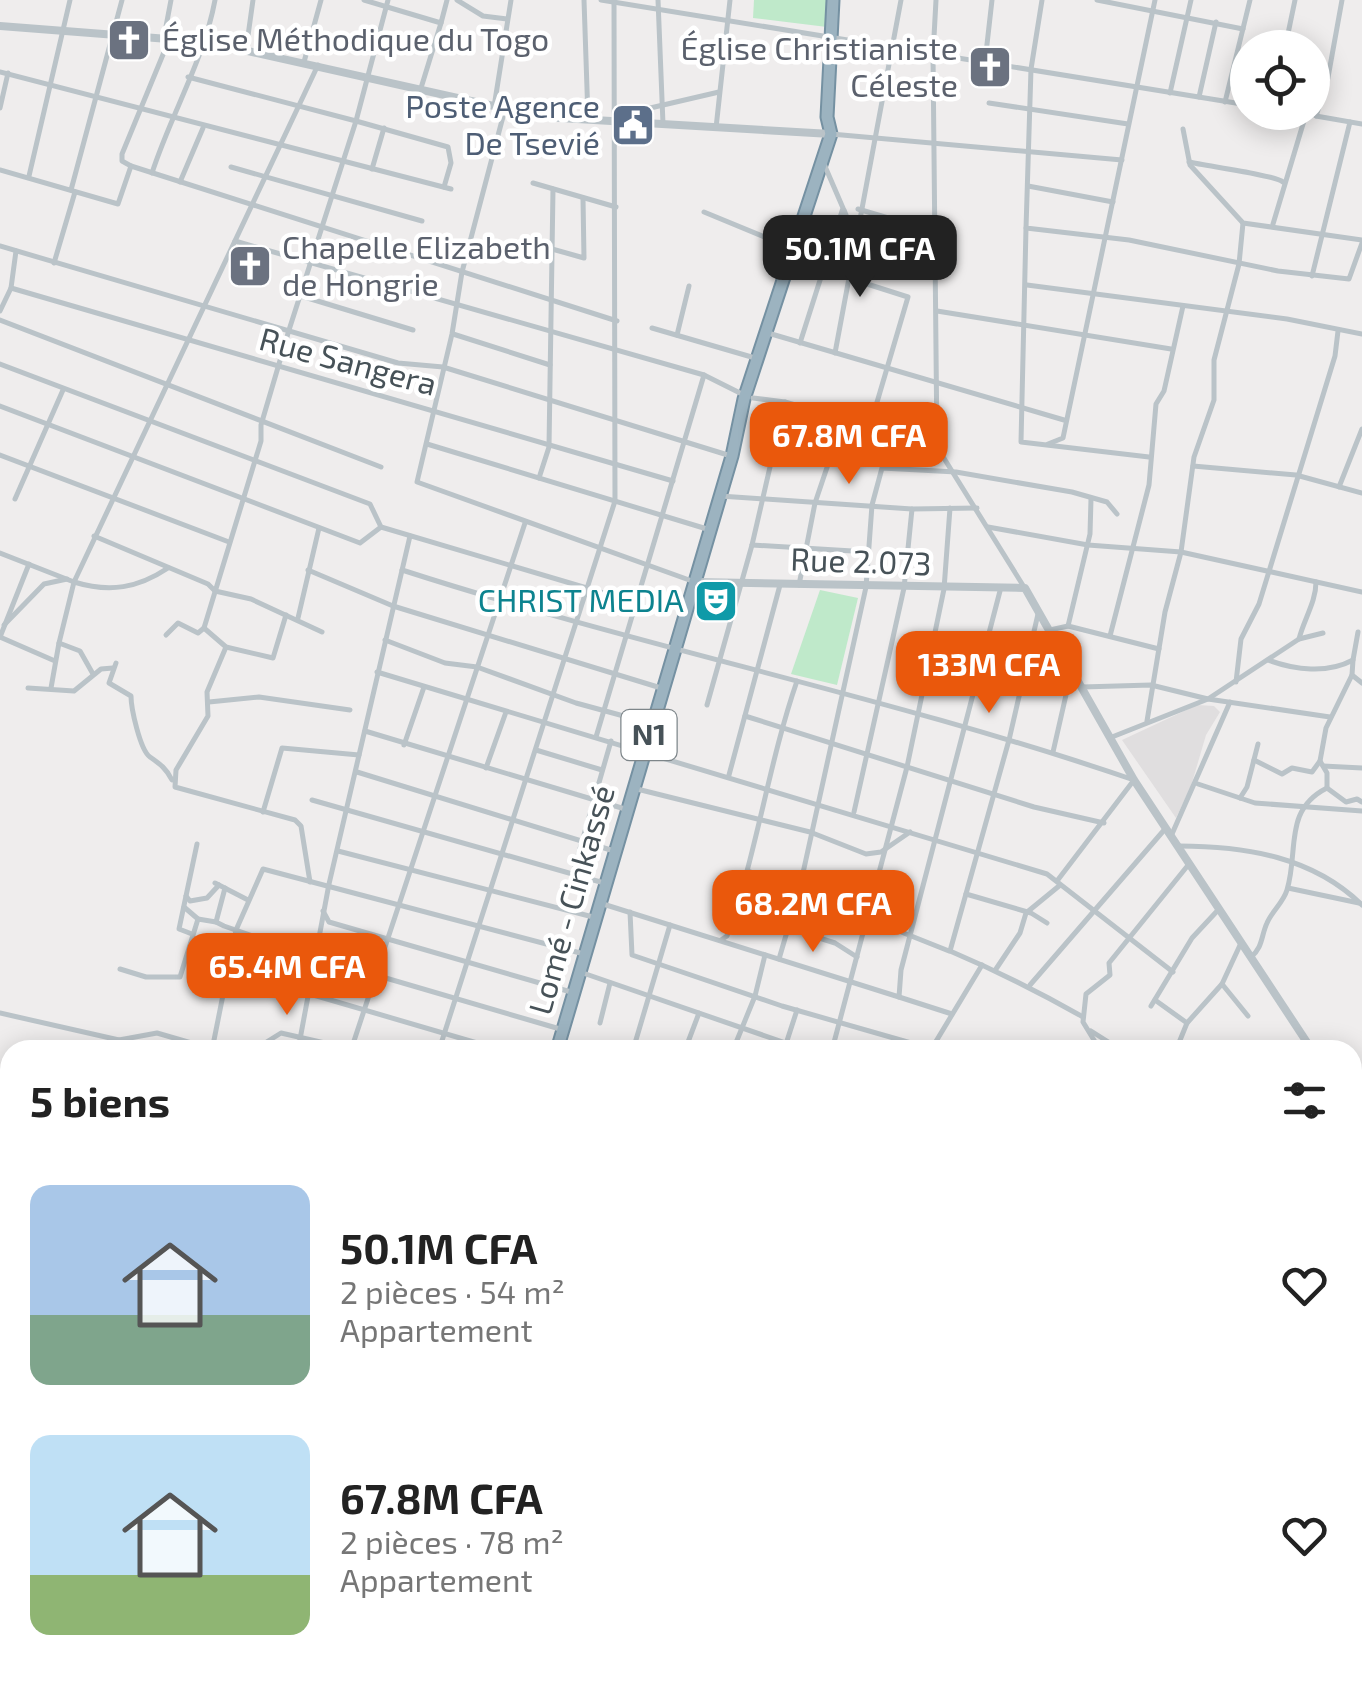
<!DOCTYPE html>
<html lang="fr">
<head>
<meta charset="utf-8">
<style>
  :root { --surface:#fff; --page:#f2f2f2; --text:#222; --muted:#767676; --accent:#ea580c }
  body { margin:0; font-family:"Exo 2",sans-serif; background:var(--page); color:var(--text); height:100vh; display:flex; flex-direction:column; font-size:38px; white-space:nowrap }
  * { box-sizing:border-box; margin:0 }
  p { font-size:32px; color:var(--muted) }
  .icon { flex:none; width:55px; height:55px; fill:none; stroke:currentColor; stroke-width:2; stroke-linecap:round; stroke-linejoin:round }
  .map { position:relative; flex:1; overflow:hidden }
  .side { position:absolute; left:0px; top:1040px; width:1362px; height:642px; display:flex; flex-direction:column; background:var(--surface); border-radius:30px 30px 0 0; box-shadow:0 5px 25px #0003 }
  .side>* { flex:none }
  .fabs { position:absolute; left:1230px; top:30px; display:grid; gap:20px }
  .fabs a { display:grid; place-items:center; width:100px; height:100px; border-radius:50%; background:var(--surface); box-shadow:0 5px 25px #0003; font-size:50px }
  .price { position:absolute; translate:-50% -85px; padding:0 22px; border-radius:20px; background:var(--accent); color:#fff; font-size:32px; line-height:65px; filter:drop-shadow(0 2px 5px #0008) }
  .price::after { content:''; position:absolute; left:50%; top:60px; width:30px; height:22px; margin-left:-15px; background:inherit; clip-path:polygon(0 0,100% 0,50% 100%) }
  .price.active { background:#222; color:#fff }
  ul { padding:0; list-style:none }
  li { display:flex; align-items:center; gap:30px; height:250px; padding:0 30px }
  li span { display:grid; place-items:center; flex:none; width:280px; height:200px; border-radius:20px; color:#555 }
  li>.icon { margin-inline-start:auto }
  span .icon { width:120px; height:120px; fill:#fffc; stroke-width:1 }
  li b { font-size:42px }
  h2 { display:flex; justify-content:space-between; align-items:center; height:120px; padding:0 30px; font-size:42px }
  .map>svg:first-child { display:block }
  .education { fill:#e0dedf }
  .green { fill:#bfe9ca }
  .lines { fill:none; stroke-linecap:round; stroke-linejoin:round }
  .trunk-casing { stroke:#7591a2; stroke-width:15 }
  .minor { stroke:#bac3c8; stroke-width:5 }
  .tertiary { stroke:#bac3c8; stroke-width:8 }
  .trunk { stroke:#9cb3c0; stroke-width:11 }
  .labels { text-anchor:middle; stroke-width:9; stroke-linejoin:round; paint-order:stroke }
  .shield { fill:#fff; stroke:#7e868a; stroke-width:2.5 }
  .shield-label { font-size:30px; font-weight:bold; fill:#475258 }
  .worship-label { font-size:32px; fill:#5b616d; stroke:#fff; text-anchor:start }
  .service-label { font-size:32px; fill:#4e5e75; stroke:#fff; text-anchor:end }
  .street-label { font-size:32px; fill:#475258; stroke:#fff }
  .culture-label { font-size:32px; fill:#0d838f; stroke:#fff; text-anchor:end }
</style>
</head>
<body>
<div class="map">
<svg width="1362" height="1682" viewBox="0 0 1362 1682">
  <rect width="100%" height="100%" fill="#efeded"/>
  <path class="education" d="M1197 705 1214 706 1220 712 1206 735 1191 786 1176 818 1122 740Z"/>
  <g class="green">
    <path d="M754 0H828L827 27 753 18Z"/>
    <path d="M820 590 858 598 837 685 791 674Z"/>
  </g>
  <g class="lines">
    <g class="trunk-casing">
      <g id="trunk">
        <path d="M557 1050 732 456 744 399 831 134 827 117 833 0"/>
        <path d="M371 1682 374 1672"/>
      </g>
    </g>
    <g class="minor">
      <path d="M364 0 441 23 447 0"/>
      <path d="M388 0 356 121 448 147 451 163 444 187"/>
      <path d="M457 0 483 16 507 19"/>
      <path d="M584 0 588 118"/>
      <path d="M601 0 1248 105"/>
      <path d="M658 0 663 124"/>
      <path d="M936 0 933 55 937 447 1024 587"/>
      <path d="M1042 0 1031 69 1026 228 1129 240 1278 271 1349 279 1362 243"/>
      <path d="M1097 0 1243 29"/>
      <path d="M164 37 171 0"/>
      <path d="M1285 48 1295 0"/>
      <path d="M246 50 253 0"/>
      <path d="M304 62 321 0"/>
      <path d="M985 62 992 0"/>
      <path d="M0 72 451 189"/>
      <path d="M188 77 356 121 289 330 261 425V441L204 628 226 647 273 658 286 615"/>
      <path d="M421 88 441 23"/>
      <path d="M1170 93 1191 0"/>
      <path d="M1199 97 1216 22"/>
      <path d="M1225 102 1250 0"/>
      <path d="M989 103 1128 124"/>
      <path d="M494 107 511 0"/>
      <path d="M0 108 8 73"/>
      <path d="M505 109 462 272 452 334 417 482 692 581"/>
      <path d="M1316 116 1327 83 1342 0"/>
      <path d="M1316 116 1362 124"/>
      <path d="M629 122 646 109 719 92"/>
      <path d="M716 128 730 0"/>
      <path d="M1183 129 1190 165 1243 223 1362 240"/>
      <path d="M831 134 1122 160"/>
      <path d="M1189 162C1206 166 1275 175 1283 182"/>
      <path d="M131 166 122 161V154L169 40"/>
      <path d="M231 167 422 221"/>
      <path d="M372 169 384 128"/>
      <path d="M0 170 118 204 131 166 617 321"/>
      <path d="M152 173C171 114 204 60 215 0"/>
      <path d="M29 176 70 0"/>
      <path d="M180 182 203 128"/>
      <path d="M533 183 616 207"/>
      <path d="M1028 186 1113 202"/>
      <path d="M71 190 122 0"/>
      <path d="M858 209 915 226"/>
      <path d="M844 210 853 233"/>
      <path d="M704 212 791 248"/>
      <path d="M1273 224 1306 114"/>
      <path d="M1026 228 1021 442 1149 457"/>
      <path d="M235 241 704 375 744 395"/>
      <path d="M0 246 398 363 443 367 731 456"/>
      <path d="M552 249 584 258 583 198"/>
      <path d="M54 263 75 192"/>
      <path d="M823 270 908 297 870 426"/>
      <path d="M1312 276 1350 122"/>
      <path d="M1027 285 1287 319 1362 334"/>
      <path d="M11 288 673 481"/>
      <path d="M301 296 413 330"/>
      <path d="M0 311 11 288 16 251"/>
      <path d="M937 311 1171 349"/>
      <path d="M0 320 381 467"/>
      <path d="M652 328 755 358"/>
      <path d="M768 333 1064 420"/>
      <path d="M453 334 550 365"/>
      <path d="M677 335 689 286"/>
      <path d="M800 343 843 208 824 164"/>
      <path d="M835 353 901 0"/>
      <path d="M0 364 370 504 381 527 634 602"/>
      <path d="M753 398 785 402 937 447"/>
      <path d="M0 406 360 543 381 527"/>
      <path d="M427 444 707 529"/>
      <path d="M1048 444 1063 438 1155 0"/>
      <path d="M0 455 229 542"/>
      <path d="M1193 466 1296 475 1362 493"/>
      <path d="M539 478 549 447 553 189"/>
      <path d="M1339 487 1362 429"/>
      <path d="M720 496 912 509 977 508"/>
      <path d="M15 499 63 390"/>
      <path d="M988 527 1088 545 1181 552 1362 592"/>
      <path d="M94 536 208 584 215 591 251 599 322 632"/>
      <path d="M752 545 869 552"/>
      <path d="M0 553 74 582 318 65"/>
      <path d="M308 570 393 606 661 688"/>
      <path d="M402 570C644 648 894 698 1134 780L1057 881"/>
      <path d="M799 585 815 503 843 420"/>
      <path d="M1038 614 1009 740 950 951C997 971 1039 992 1083 1017"/>
      <path d="M298 618 319 528"/>
      <path d="M4 625 44 584 67 579"/>
      <path d="M1068 626 1090 534 1091 499"/>
      <path d="M1050 630 1068 626 1159 649"/>
      <path d="M166 635 178 623 198 633 204 628"/>
      <path d="M1110 636 1149 485 1156 404 1164 391 1183 306"/>
      <path d="M0 637 29 564"/>
      <path d="M0 637 55 661"/>
      <path d="M1299 639 1323 633"/>
      <path d="M385 640 445 663 477 667 576 703 653 724"/>
      <path d="M59 643 74 582C110 593 138 588 168 568"/>
      <path d="M226 647 207 692 208 716 176 770 175 787 295 820 301 826 310 882"/>
      <path d="M1268 660C1295 670 1327 674 1353 660L1352 675 1362 683"/>
      <path d="M1353 660 1358 632"/>
      <path d="M116 663 109 683 131 696C131 708 140 750 150 757 160 764 166 768 172 780"/>
      <path d="M377 672 1047 874 1173 972"/>
      <path d="M1236 682 1241 639 1259 604 1335 356 1338 331"/>
      <path d="M1082 687 1151 685 1208 699 1330 717"/>
      <path d="M28 688 74 691 101 669 113 668"/>
      <path d="M51 688 59 643 80 651 93 674"/>
      <path d="M209 702 259 697 350 710"/>
      <path d="M707 705 752 545 785 402"/>
      <path d="M745 716 1034 807 1104 823"/>
      <path d="M1147 721 1165 612 1181 552 1194 457 1214 400V360L1239 264 1243 223"/>
      <path d="M365 731 625 809"/>
      <path d="M596 737 704 375"/>
      <path d="M1112 737 1208 699 1299 639C1304 619 1316 602 1316 582"/>
      <path d="M404 745 424 687"/>
      <path d="M536 750 602 770"/>
      <path d="M1053 752 1071 673"/>
      <path d="M1254 760 1282 774 1292 768 1312 772 1320 761"/>
      <path d="M1323 766 1362 768"/>
      <path d="M486 768 506 712"/>
      <path d="M357 772 614 851"/>
      <path d="M729 775 780 585"/>
      <path d="M1198 784 1255 803 1362 811"/>
      <path d="M1327 788V773L1320 761 1326 728 1352 675"/>
      <path d="M637 789 810 832 866 854 881 852 910 832"/>
      <path d="M1240 798 1247 787 1258 744"/>
      <path d="M312 800 604 883"/>
      <path d="M263 812 282 748 359 755"/>
      <path d="M854 812 904 588 912 509"/>
      <path d="M1172 834 1230 702"/>
      <path d="M1179 846C1246 846 1313 857 1362 905"/>
      <path d="M338 851 593 917"/>
      <path d="M748 871 949 951"/>
      <path d="M577 875 575 866 611 741"/>
      <path d="M215 883 248 900"/>
      <path d="M225 888 216 922 224 926 314 957 560 1029"/>
      <path d="M1288 888 1359 903"/>
      <path d="M966 894 1031 913 1047 923"/>
      <path d="M186 896 190 901 207 898 219 885"/>
      <path d="M603 904 899 997 901 970 1000 591"/>
      <path d="M184 907 198 919 216 922"/>
      <path d="M323 911 329 922 571 992"/>
      <path d="M630 912 632 955 782 1006 932 1049"/>
      <path d="M788 928 835 943 857 957"/>
      <path d="M192 934 179 929 197 844"/>
      <path d="M721 940 727 936C757 853 768 765 797 681"/>
      <path d="M1251 957C1263 947 1261 936 1267 923 1272 911 1283 903 1287 890 1299 851 1283 810 1327 788L1346 802 1357 799 1362 802"/>
      <path d="M779 959 799 891 866 587 872 505 882 468 956 472 1072 492 1107 502 1117 514"/>
      <path d="M120 969 146 977H180L198 919"/>
      <path d="M996 969 1020 933 1026 913 1059 886"/>
      <path d="M583 973 806 1050"/>
      <path d="M1222 984 1248 1016"/>
      <path d="M1030 985 1165 829"/>
      <path d="M310 994 501 1050"/>
      <path d="M899 997 952 1014"/>
      <path d="M1155 1000 1187 1023"/>
      <path d="M1151 1006 1192 938 1219 909"/>
      <path d="M0 1013 119 1040"/>
      <path d="M600 1023 610 983"/>
      <path d="M1091 1031 1121 1050"/>
      <path d="M561 1045 574 1050"/>
      <path d="M932 1048 982 965"/>
      <path d="M114 1050 119 1040 157 1033 212 1049"/>
      <path d="M212 1050 236 930 263 869 584 954"/>
      <path d="M232 1050H245"/>
      <path d="M254 1050 281 1033 351 1049"/>
      <path d="M298 1050 329 884 410 536"/>
      <path d="M362 1050 352 1047 525 523"/>
      <path d="M439 1050 615 501 614 0"/>
      <path d="M633 1050 670 925"/>
      <path d="M685 1050 699 1013"/>
      <path d="M733 1050 755 996 765 955"/>
      <path d="M784 1050 797 1010"/>
      <path d="M832 1050 907 767 944 589 950 508"/>
      <path d="M1100 1050 1083 1022 1086 994 1110 975 1109 963 1189 864"/>
      <path d="M1176 1050 1187 1023 1222 984 1241 943"/>
      <path d="M0 1100 10 1101"/>
      <path d="M0 1202 10 1204"/>
      <path d="M1352 1247 1362 1240"/>
      <path d="M0 1371 10 1372"/>
      <path d="M0 1457 10 1460"/>
      <path d="M7 1508 10 1484"/>
      <path d="M314 1672 339 1682"/>
      <path d="M376 1676 391 1682"/>
      <path d="M272 1682 273 1672"/>
      <path d="M438 1682 439 1672"/>
      <path d="M489 1682 492 1672"/>
      <path d="M533 1682 535 1672"/>
      <path d="M577 1682 579 1672"/>
      <path d="M627 1682 629 1672"/>
    </g>
    <g class="tertiary">
      <path d="M0 26 207 42 543 117 831 134"/>
      <path d="M695 582 1025 588 1134 780 1312 1050"/>
      <path d="M1352 1111 1362 1126"/>
    </g>
    <use href="#trunk" class="trunk"/>
  </g>
  <defs>
    <g id="church-square" transform="scale(2.25)"><rect x="-9" y="-9" width="18" height="18" rx="4" fill="#6b7280" stroke="#fff"/><path d="M-1.2-6h2.4v3.5h3.3v2.4h-3.3V6h-2.4V-.1h-3.3v-2.4h3.3Z" fill="#fff"/></g>
    <g id="civic-square" transform="scale(2.25)"><rect x="-9" y="-9" width="18" height="18" rx="4" fill="#5c6f8a" stroke="#fff"/><path d="M-.6-6.5H3V-4.5H.6V-3L4-1V1h2V6H-6V1h2V-1L-.6-3ZM-1.2 2.5V6h2.4V2.5Z" fill="#fff"/></g>
    <g id="theatre-square" transform="scale(2.25)"><rect x="-9" y="-9" width="18" height="18" rx="4" fill="#0f9aa8" stroke="#fff"/><path d="M-5-5.5Q0-4 5-5.5V0Q5 5 0 6Q-5 5-5 0ZM-3.3-2.5H-1v1.5H-3.3ZM1-2.5H3.3v1.5H1ZM-2.8 1Q0 5.5 2.8 1Z" fill="#fff"/></g>
  </defs>
  <g fill-rule="evenodd">
    <use href="#church-square" x="129" y="40"/>
    <use href="#church-square" x="990" y="67"/>
    <use href="#civic-square" x="633" y="125"/>
    <use href="#church-square" x="250" y="266"/>
    <use href="#theatre-square" x="716" y="601"/>
  </g>
  <g class="labels">
    <rect class="shield" x="621.5" y="710" width="55" height="50" rx="8"/>
    <g class="shield-label">
      <text x="649" y="745">N1</text>
    </g>
    <g class="worship-label">
      <text x="162" y="51">Église Méthodique du Togo</text>
      <text x="958" y="60" text-anchor="end">Église Christianiste<tspan x="958" dy="37">Céleste</tspan></text>
      <text x="282" y="259">Chapelle Elizabeth<tspan x="282" dy="37">de Hongrie</tspan></text>
    </g>
    <g class="service-label">
      <text x="600" y="118">Poste Agence<tspan x="600" dy="37">De Tsevié</tspan></text>
    </g>
    <g class="street-label">
      <text transform="translate(348 362) rotate(15)" y="11">Rue Sangera</text>
      <text transform="translate(861 562) rotate(2)" y="11">Rue 2.073</text>
      <text transform="translate(572 900) rotate(-74)" y="11">Lomé - Cinkassé</text>
    </g>
    <g class="culture-label">
      <text x="684" y="612">CHRIST MEDIA</text>
    </g>
  </g>
</svg>
<div class="fabs">
<a><svg class="icon" aria-label="locate" viewBox="0 0 24 24"><circle cx="12" cy="12" r="6"/><path d="M12 2v4M12 18v4M2 12h4M18 12h4"/></svg></a>
</div>
<b class="price active" style="left:860px;top:300px">50.1M CFA</b>
<b class="price" style="left:849px;top:487px">67.8M CFA</b>
<b class="price" style="left:989px;top:716px">133M CFA</b>
<b class="price" style="left:813px;top:955px">68.2M CFA</b>
<b class="price" style="left:287px;top:1018px">65.4M CFA</b>
<section class="side">
<h2>5 biens<svg class="icon" aria-label="filters" viewBox="0 0 24 24"><path d="M4 7h16M4 17h16"/><circle cx="9" cy="7" r="2"/><circle cx="15" cy="17" r="2"/></svg></h2>
<ul>
<li><span style="background:linear-gradient(#a9c7e8 65%,#7fa58c 0)"><svg class="icon" aria-label="home" viewBox="0 0 24 24"><path d="M3 11l9-7 9 7M6 9v11h12V9"/></svg></span><div><b>50.1M CFA</b><p>2 pièces · 54 m²</p><p>Appartement</p></div><svg class="icon" aria-label="heart" viewBox="0 0 24 24"><path d="M12 20l-8-8c-3-5 5-10 8-4 3-6 11-1 8 4z"/></svg></li>
<li><span style="background:linear-gradient(#bfe0f5 70%,#8fb573 0)"><svg class="icon" aria-label="home" viewBox="0 0 24 24"><path d="M3 11l9-7 9 7M6 9v11h12V9"/></svg></span><div><b>67.8M CFA</b><p>2 pièces · 78 m²</p><p>Appartement</p></div><svg class="icon" aria-label="heart" viewBox="0 0 24 24"><path d="M12 20l-8-8c-3-5 5-10 8-4 3-6 11-1 8 4z"/></svg></li>
</ul>
</section>
</div>
</body>
</html>
